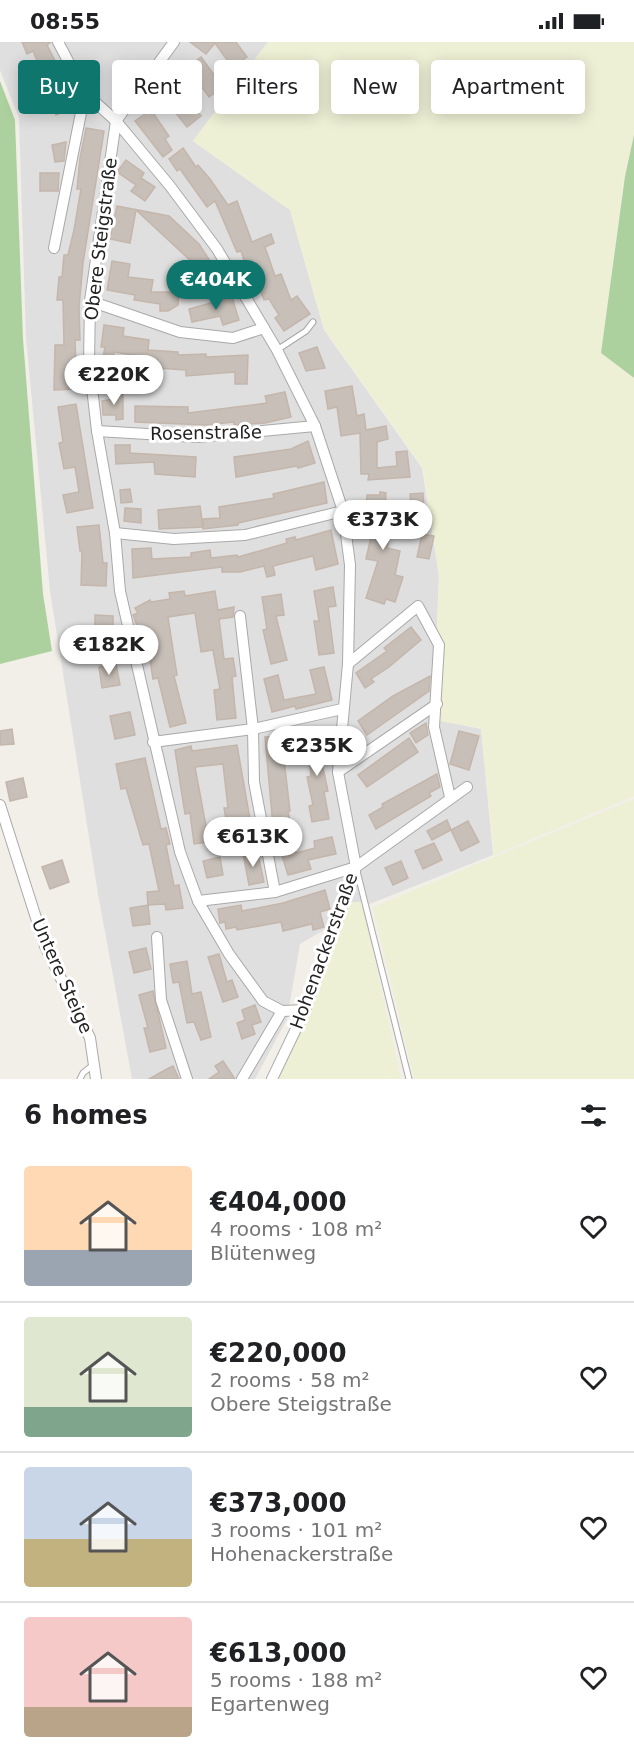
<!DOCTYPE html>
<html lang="en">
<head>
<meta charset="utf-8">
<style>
  :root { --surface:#fff; --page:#f6f6f6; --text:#202124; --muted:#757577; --line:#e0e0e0; --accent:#0f766e }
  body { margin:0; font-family:"DejaVu Sans",sans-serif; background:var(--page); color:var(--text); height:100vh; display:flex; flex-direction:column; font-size:22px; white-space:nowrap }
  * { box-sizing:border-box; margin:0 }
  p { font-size:20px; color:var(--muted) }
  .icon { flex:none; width:33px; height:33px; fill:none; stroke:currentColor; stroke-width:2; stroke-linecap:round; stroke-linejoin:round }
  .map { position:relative; height:1037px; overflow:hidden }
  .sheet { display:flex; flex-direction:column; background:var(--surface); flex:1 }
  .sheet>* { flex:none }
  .banner { position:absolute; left:18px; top:18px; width:598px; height:54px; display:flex; gap:12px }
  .price { position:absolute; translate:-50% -51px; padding:0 14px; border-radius:21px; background:#fff; color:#222; font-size:20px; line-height:39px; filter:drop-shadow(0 2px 3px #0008) }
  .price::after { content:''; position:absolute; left:50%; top:36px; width:18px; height:14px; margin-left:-9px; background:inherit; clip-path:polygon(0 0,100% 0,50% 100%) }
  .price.selected { background:var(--accent); color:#fff }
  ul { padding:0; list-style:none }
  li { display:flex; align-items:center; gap:18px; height:150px; padding:0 24px }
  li+li { border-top:2px solid var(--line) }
  li span { display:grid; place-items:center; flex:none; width:168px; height:120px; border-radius:6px; color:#555 }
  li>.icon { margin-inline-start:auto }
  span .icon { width:72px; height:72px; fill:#fffc; stroke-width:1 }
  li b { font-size:26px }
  h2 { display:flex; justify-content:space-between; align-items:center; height:72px; padding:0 24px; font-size:26px }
  .chip { padding:0 21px; border-radius:6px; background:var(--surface); box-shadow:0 3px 15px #0003; font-size:21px; line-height:54px }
  .chip.selected { background:var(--accent); color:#fff }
  .status { display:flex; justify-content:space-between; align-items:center; height:42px; padding:0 30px; background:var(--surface); direction:ltr }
  .status svg { height:16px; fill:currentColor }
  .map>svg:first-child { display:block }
  .residential { fill:#e0dfdf }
  .farmland { fill:#eef0d5 }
  .forest { fill:#add19e }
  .building { fill:#c7bfb8; stroke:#c4b6ab; stroke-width:1.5 }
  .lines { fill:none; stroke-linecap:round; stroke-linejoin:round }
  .service-casing { stroke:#a9a9a9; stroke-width:7 }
  .minor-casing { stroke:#a9a9a9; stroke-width:12 }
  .service { stroke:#fff; stroke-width:5 }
  .minor { stroke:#fff; stroke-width:10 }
  .labels { text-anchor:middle; stroke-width:6; stroke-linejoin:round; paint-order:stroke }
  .street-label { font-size:18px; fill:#222; stroke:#fff }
</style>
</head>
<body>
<div class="status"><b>08:55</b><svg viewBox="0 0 49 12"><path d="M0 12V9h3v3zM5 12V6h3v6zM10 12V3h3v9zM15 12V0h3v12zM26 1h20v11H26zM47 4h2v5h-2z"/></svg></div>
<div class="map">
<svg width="634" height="1037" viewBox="0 0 634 1037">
  <rect width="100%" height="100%" fill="#f2efe9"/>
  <path class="residential" d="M0 0H268L193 99 290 168 324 288 422 426 439 534 433 677 481 687 493 813 367 863 300 902 287 977 255 1037H132L98 852 50 549 26 296 19 76 0 28Z"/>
  <g class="farmland">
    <path d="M268 0H634V91L624 135 601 311 634 337V754L494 813 481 686 433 678 439 534 423 426 324 287 290 168 193 99Z"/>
    <path d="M634 757V1037H414L373 865Z"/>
    <path d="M349 860H362L401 1037H276L303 986Z"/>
  </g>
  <g class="forest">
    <path d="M0 39 15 78 23 297 43 552 52 609 0 622Z"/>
    <path d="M634 93V336L601 311 625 134Z"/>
  </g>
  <g class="building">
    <path d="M22 0H51L47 3 68 44 60 48 69 67 56 73 50 60 54 58 33 9 27 12Z"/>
    <path d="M190 0H236L247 15 232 25 215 1 206 12Z"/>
    <path d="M201 15 223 45 209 55 187 25Z"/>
    <path d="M178 45 201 74 187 85 164 56Z"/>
    <path d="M151 68 169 94 165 97 172 108 163 115 135 79Z"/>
    <path d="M86 86 104 89 83 221 79 266 80 298H75L77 347 54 348 55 303H64L63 258H57L59 235H62L64 213H68L74 188 81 147H77L80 116Z"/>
    <path d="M66 100 64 119 55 120 52 103Z"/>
    <path d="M183 106 196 125 198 123 210 137 228 163 237 159 252 200 271 192 274 201 265 205 275 234 281 232 291 258 297 254 310 272 284 289 275 276 279 273 269 257 264 258 254 231 249 233 241 209 237 210 215 159 207 165 180 127 177 129 169 117Z"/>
    <path d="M126 118 144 131 141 136 155 145 145 159 131 149 136 143 117 130Z"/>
    <path d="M40 131H59L58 149H40Z"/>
    <path d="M117 164 169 174 199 202 221 236 206 246 190 221 192 220 136 168 130 201 110 197Z"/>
    <path d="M112 219 130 222 128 235 153 238 151 250H179L178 263 168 269H160V262L134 258 135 253 107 248Z"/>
    <path d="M232 255 239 278 223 283 220 274 192 280 189 267Z"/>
    <path d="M104 283 124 286 123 294 149 298 148 308 178 310V313L206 312V315L248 313 247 342H235V330L186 334V328L157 326V317L114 310 111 328 101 326 105 305H101Z"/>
    <path d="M317 305 325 326 306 329 299 311Z"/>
    <path d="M104 327 115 329 112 347H101Z"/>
    <path d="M352 344 357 374 364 372 366 388 386 384 388 397 377 400V426L397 424 396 410 407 409 410 435 368 438 369 432H361L360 391 341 394 337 365 328 367 325 349Z"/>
    <path d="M114 349H123V377L116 378V373H103L102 359 114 357Z"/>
    <path d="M285 350 291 375 265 381 234 383V380L206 383 135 380V364L188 365V371L267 361 265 354Z"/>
    <path d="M76 362 93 466 67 471 63 453 79 450 75 425 64 427 59 401 63 400 58 365Z"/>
    <path d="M308 399 315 421 298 426 297 424 236 435 234 415 291 407Z"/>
    <path d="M115 403H130V411L196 415 195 435 155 432 154 420 116 422Z"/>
    <path d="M324 440 327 461 238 481V483L203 487V477L220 476 219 465 274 456 273 452Z"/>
    <path d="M130 447 132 460 121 461 120 448Z"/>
    <path d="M380 450 386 451 385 468H405V478H393L387 506 400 509 395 533 403 535 395 560 386 557 384 562 366 556 378 519 366 517 376 473 366 472 367 453H380Z"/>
    <path d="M423 451 424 465 411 466 410 452Z"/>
    <path d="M200 464 203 485 159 487 158 468Z"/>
    <path d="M125 466 141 467V481L124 479Z"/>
    <path d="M99 483 103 521H107L106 544 81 543 82 509H80L77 485Z"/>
    <path d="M331 488 338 522 316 528 313 514 273 524 275 533 267 535 264 524 240 530H222V525L133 536 132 507 151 506 152 517 191 515V511L210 508 211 516 237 513 238 515 287 501 286 497 295 495 296 498Z"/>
    <path d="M422 492 434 494 429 517 417 515Z"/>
    <path d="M333 545 336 564 328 565 334 611 319 613 314 579H319L314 549Z"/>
    <path d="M184 549 185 554 215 549 218 568 234 565 233 575 219 577 224 617 233 616 236 634 232 635 236 676 217 678 214 648 220 647 213 608 201 610 195 571 168 575 177 633 174 634 186 681 170 685 158 636 153 637 145 586 139 589 133 573 138 571 135 566 150 558 151 560 170 557 169 551Z"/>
    <path d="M281 552 284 573 276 574 287 618 271 622 263 588 267 587 262 555Z"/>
    <path d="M95 573 113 574V597L95 596Z"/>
    <path d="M411 585 421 598 389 625 371 637 374 640 365 646 356 631 387 609 384 606Z"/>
    <path d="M116 622 120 643 102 646 99 625Z"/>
    <path d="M324 625 332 658 296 667 295 664 272 670 264 637 278 633 284 658 316 652 310 628Z"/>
    <path d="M430 634 429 649 367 693 358 679 393 654Z"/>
    <path d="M130 670 135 693 115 697 110 674Z"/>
    <path d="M426 681 428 693 416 701 410 691Z"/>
    <path d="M12 687 14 702 0 703V689Z"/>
    <path d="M459 689 479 694 469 728 450 722Z"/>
    <path d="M323 690 326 717H321L328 749 324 750 329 777 312 780 309 764 313 763 307 735 311 734 307 692Z"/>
    <path d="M284 694 285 726 290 769H288L296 811 315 806 314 799 332 795 336 812 308 818 311 827 288 833 273 784 265 695Z"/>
    <path d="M409 696 418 710 367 745 358 733Z"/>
    <path d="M237 703 253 794 234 796 232 782 227 783 224 766H228L223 722 195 725 209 800 194 802 190 771 185 772 175 708 191 704 192 709Z"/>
    <path d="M145 716 161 787 166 786 170 802 166 803 174 844 179 843 183 866 166 868 165 862 148 863 147 850 159 849 149 802 143 803 126 746 121 747 116 722Z"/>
    <path d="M437 732 440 745 429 751 431 754 376 787 369 773 383 765 382 762Z"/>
    <path d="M23 736 27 755 10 759 6 740Z"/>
    <path d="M447 778 451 788 432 798 427 789Z"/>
    <path d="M468 779 479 800 461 809 451 788Z"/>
    <path d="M434 801 442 818 423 827 415 809Z"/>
    <path d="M257 808 264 840 249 843 243 811Z"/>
    <path d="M220 815 223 833 207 836 203 819Z"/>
    <path d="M62 818 69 840 50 847 42 825Z"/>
    <path d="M401 819 408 836 393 843 385 826Z"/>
    <path d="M325 848 330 867 320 870 324 885 313 888 312 882 283 889 281 880 237 888 236 885 226 887 225 880 220 881 218 867 241 863 242 869 283 861Z"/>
    <path d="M148 863 150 882 133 884 130 866Z"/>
    <path d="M146 906 151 927 134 931 129 910Z"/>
    <path d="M219 912 227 940 232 938 238 955 223 960 208 915Z"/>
    <path d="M187 919 192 952 201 950 211 995 201 998 194 980 187 981 179 940 173 941 170 922Z"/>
    <path d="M153 949 166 1006 150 1010 144 986H148L139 953Z"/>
    <path d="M255 963 261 980 252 983 255 992 242 997 237 981 245 978 242 968Z"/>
    <path d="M223 1019 235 1037H209L219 1030 215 1024Z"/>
    <path d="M173 1024 179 1037H149L165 1028Z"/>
  </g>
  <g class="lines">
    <g class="service-casing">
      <g id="service">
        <path d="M277 308 306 289 313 280"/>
        <path d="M357 829 409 1037"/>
        <path d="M80 1037 83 1031 93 1023"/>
      </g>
    </g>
    <g class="minor-casing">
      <g id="minor">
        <path d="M58 0 85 51 116 79 170 144 217 207 277 308 315 384 343 469 350 523 348 622 338 730 356 825 305 968 272 1037"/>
        <path d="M174 0 116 79 90 259 89 320 97 389 115 491 120 549 180 810 198 859 229 912 263 959 282 969 305 968"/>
        <path d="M54 206 85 51"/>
        <path d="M90 259 180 290 233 296 264 286"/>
        <path d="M97 389 197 395 315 384"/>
        <path d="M115 491 174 497 245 493 343 469"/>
        <path d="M240 574 253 687 254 740 275 850"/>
        <path d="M348 622 418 564 439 603 434 685 450 755"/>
        <path d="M153 700 253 687 342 667"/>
        <path d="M338 730 437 662"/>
        <path d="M0 763 45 904 90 996 96 1037"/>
        <path d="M198 859 275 850 356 825 467 745"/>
        <path d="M157 895 161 958 187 1037"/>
        <path d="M242 1037 282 969"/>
      </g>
    </g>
    <use href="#service" class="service"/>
    <use href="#minor" class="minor"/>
  </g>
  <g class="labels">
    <g class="street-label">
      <text transform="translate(101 197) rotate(-83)" y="6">Obere Steigstraße</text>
      <text transform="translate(206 391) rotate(-1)" y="6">Rosenstraße</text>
      <text transform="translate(324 909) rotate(-70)" y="6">Hohenackerstraße</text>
      <text transform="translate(62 934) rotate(66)" y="6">Untere Steige</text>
    </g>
  </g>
</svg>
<b class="price selected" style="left:216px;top:269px">€404K</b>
<b class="price" style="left:114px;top:364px">€220K</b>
<b class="price" style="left:383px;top:509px">€373K</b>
<b class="price" style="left:109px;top:634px">€182K</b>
<b class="price" style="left:317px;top:735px">€235K</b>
<b class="price" style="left:253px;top:826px">€613K</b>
<div class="banner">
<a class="chip selected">Buy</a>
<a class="chip">Rent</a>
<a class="chip">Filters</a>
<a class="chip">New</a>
<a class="chip">Apartment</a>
</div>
</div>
<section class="sheet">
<h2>6 homes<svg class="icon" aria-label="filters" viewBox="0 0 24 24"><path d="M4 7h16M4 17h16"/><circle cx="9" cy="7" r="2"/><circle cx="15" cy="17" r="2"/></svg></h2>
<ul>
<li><span style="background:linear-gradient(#ffd9b3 70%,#9aa5b1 0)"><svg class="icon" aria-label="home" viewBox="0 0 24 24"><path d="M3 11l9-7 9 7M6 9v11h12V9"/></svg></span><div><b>€404,000</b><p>4 rooms · 108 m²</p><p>Blütenweg</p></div><svg class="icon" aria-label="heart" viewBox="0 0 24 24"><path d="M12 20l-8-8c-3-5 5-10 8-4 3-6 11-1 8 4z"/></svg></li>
<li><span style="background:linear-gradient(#dfe7d0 75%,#7fa58c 0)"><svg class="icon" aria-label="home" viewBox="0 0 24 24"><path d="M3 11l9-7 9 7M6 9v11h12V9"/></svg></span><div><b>€220,000</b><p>2 rooms · 58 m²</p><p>Obere Steigstraße</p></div><svg class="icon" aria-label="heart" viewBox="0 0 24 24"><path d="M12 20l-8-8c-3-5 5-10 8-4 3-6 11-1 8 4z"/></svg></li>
<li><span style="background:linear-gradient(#c9d6e8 60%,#c2b280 0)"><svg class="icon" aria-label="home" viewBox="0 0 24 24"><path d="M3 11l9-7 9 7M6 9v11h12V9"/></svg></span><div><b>€373,000</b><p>3 rooms · 101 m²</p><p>Hohenackerstraße</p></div><svg class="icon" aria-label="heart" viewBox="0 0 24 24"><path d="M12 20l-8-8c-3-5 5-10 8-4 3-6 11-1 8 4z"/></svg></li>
<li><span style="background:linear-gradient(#f6c9c9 75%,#b9a48a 0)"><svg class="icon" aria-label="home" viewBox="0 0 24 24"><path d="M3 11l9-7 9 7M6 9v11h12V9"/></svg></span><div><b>€613,000</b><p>5 rooms · 188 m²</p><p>Egartenweg</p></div><svg class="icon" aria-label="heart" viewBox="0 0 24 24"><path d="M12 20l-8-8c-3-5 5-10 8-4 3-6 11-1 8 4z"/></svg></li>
</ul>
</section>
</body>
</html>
